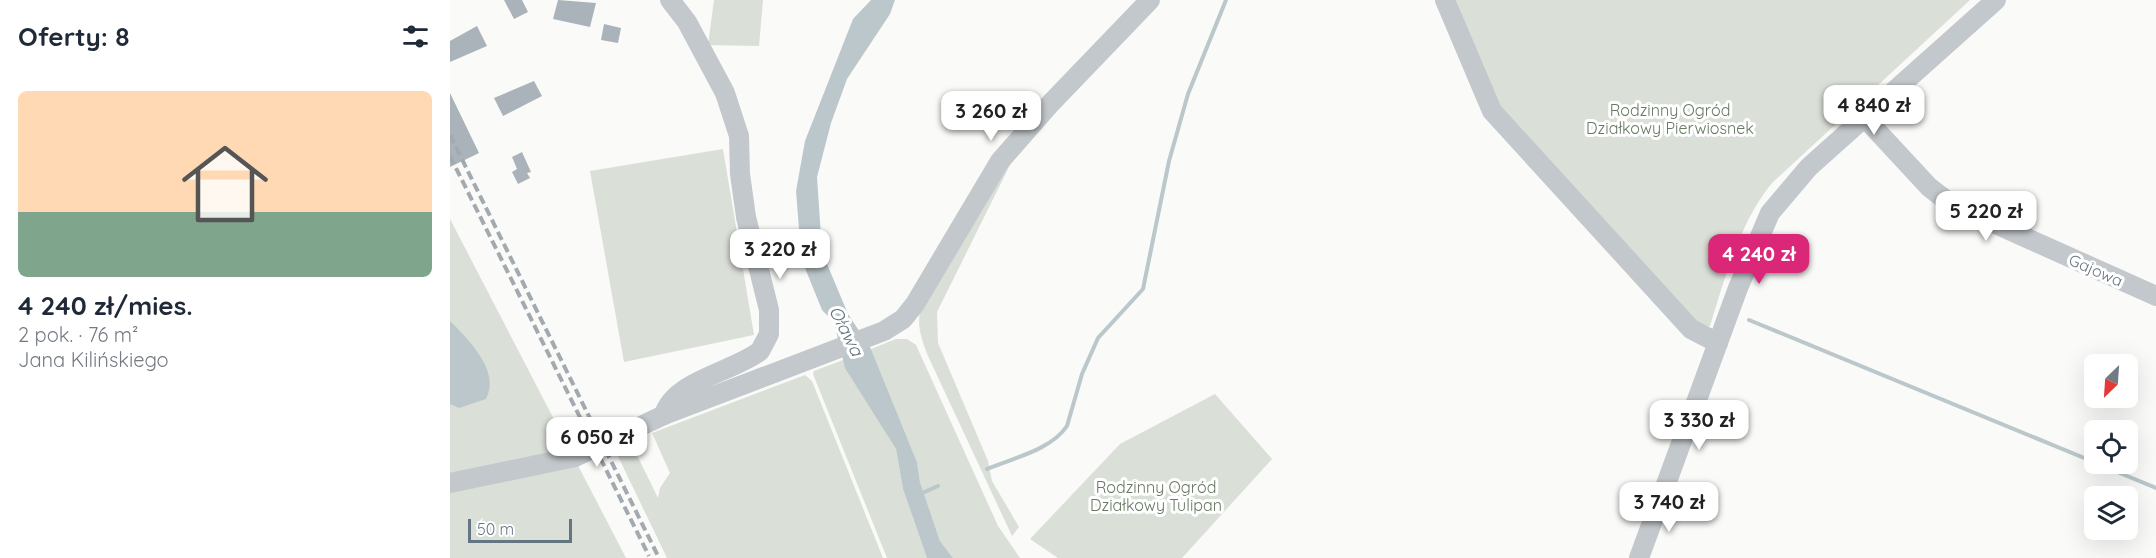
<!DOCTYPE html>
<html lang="pl">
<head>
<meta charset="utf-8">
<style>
  :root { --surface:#fff; --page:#f6f6f7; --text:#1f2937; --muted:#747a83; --accent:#db2777 }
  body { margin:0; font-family:Quicksand,sans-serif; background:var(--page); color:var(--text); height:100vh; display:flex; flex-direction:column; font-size:22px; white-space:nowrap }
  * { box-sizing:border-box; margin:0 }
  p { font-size:20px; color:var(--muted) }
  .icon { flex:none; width:33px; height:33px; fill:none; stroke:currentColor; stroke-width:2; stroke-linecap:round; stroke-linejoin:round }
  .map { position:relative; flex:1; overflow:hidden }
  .side { display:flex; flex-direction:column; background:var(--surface); width:450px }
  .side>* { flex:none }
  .needle { width:39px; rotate:205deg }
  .buttons { position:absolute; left:1634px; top:354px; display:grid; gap:12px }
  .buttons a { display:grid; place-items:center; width:54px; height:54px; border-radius:9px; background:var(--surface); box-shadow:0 6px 24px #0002; font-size:30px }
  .scale { position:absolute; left:18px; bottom:15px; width:104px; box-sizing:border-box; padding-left:6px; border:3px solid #657683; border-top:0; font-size:16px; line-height:21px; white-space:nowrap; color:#657683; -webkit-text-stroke:4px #fff; paint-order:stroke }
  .price { position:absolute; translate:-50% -51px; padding:0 14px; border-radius:12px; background:#fff; color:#222; font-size:20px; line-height:39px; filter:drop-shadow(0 2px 3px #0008) }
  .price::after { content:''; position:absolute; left:50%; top:36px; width:18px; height:14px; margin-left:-9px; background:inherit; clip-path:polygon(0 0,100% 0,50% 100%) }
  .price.current { background:var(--accent); color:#fff }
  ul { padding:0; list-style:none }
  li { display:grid; align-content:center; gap:12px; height:318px; padding:0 18px }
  li span { display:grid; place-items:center; height:186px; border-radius:9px; color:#555 }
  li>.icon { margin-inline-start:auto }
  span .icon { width:108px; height:108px; fill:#fffc; stroke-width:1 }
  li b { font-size:26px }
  h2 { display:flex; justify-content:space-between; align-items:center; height:72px; padding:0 18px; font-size:26px }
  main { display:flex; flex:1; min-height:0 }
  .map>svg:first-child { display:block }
  .green { fill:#dadfd7 }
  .water { fill:#bbc7cb }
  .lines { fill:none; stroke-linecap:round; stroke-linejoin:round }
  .stream { stroke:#bbc7cb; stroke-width:4 }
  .building { fill:#aab3b9 }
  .minor { stroke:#c3c8cc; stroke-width:20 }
  .rail { stroke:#a2aab0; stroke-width:4; stroke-dasharray:9 4.5; stroke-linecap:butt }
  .labels { text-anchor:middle; stroke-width:6; stroke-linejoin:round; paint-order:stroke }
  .park-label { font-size:16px; fill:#687a64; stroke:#fff }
  .street-label { font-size:16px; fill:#657683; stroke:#fff }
  .water-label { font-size:18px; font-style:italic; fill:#60757c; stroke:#fff }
</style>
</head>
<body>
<main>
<section class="side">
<h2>Oferty: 8<svg class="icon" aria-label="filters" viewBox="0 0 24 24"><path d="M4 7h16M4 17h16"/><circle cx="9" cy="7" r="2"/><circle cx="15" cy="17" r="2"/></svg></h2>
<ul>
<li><span style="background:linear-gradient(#ffd9b3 65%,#7fa58c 0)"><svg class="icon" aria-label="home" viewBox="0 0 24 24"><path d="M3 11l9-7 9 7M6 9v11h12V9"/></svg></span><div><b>4 240 zł/mies.</b><p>2 pok. · 76 m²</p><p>Jana Kilińskiego</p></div></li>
</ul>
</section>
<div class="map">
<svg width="1706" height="558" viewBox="0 0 1706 558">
  <rect width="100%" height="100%" fill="#fafaf8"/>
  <g class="green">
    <path d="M264 0H313L309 46 258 45Z"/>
    <path d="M1006 0H1520L1322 183C1290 222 1275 277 1260 326L1251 328 1049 108Z"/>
    <path d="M273 149 304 335 174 362 140 171Z"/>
    <path d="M561 163 487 312 488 343 538 461 542 481 569 527 562 536 478 356C472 340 467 328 470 311L544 181Z"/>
    <path d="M0 219 176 558H0Z"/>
    <path d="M446 339H457L466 345 548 526 570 558H503L490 541 470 482 467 462 421 349Z"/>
    <path d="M393 360 446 449 453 489 477 558H437L363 374 364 371Z"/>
    <path d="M355 375 362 381 433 558H217L165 450 181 443 208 498 210 488 220 473 202 433Z"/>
    <path d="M765 394 822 459 732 558H608L580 539 670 444Z"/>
  </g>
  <g class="water">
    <path d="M421 0H445L440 14 397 79 381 123 367 177 372 252 398 314 421 349 467 462 470 482 490 541 503 558H477L453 489 446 449 395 368 384 322 372 310 355 268 350 241 346 191 355 141 403 19Z"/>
    <path d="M0 321C18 339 51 371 36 399L9 408 0 404Z"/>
  </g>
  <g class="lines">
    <g class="stream">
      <path d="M1299 320 1644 462"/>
      <path d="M1648 464 1706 488"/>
      <path d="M537 469C563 458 601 450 617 426L632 374 648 338 693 289 719 161 738 94 776 0"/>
      <path d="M470 494 488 486"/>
    </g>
  </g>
  <g class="building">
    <path d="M54 0H72L78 12 64 19Z"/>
    <path d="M108 0 146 3 140 27 103 19Z"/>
    <path d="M154 24 171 28 168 43 151 40Z"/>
    <path d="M27 26 37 46 0 62V41Z"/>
    <path d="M84 81 92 96 53 116 44 98Z"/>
    <path d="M0 93 29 153 0 167Z"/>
    <path d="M72 152 81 172 77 173 80 178 68 184 62 172 67 169 62 157Z"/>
  </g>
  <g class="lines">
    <g class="minor">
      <path d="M995 0 1042 111 1241 329 1268 343"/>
      <path d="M1415 118 1479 187 1501 204 1706 296"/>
      <path d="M214 415C223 381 283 372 310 351L319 334V310L296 217 290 174 289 136 275 93 237 22 220 0"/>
      <path d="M0 483 125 457 214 415 434 331 453 319 465 304 550 161 601 103 700 0"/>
      <path d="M1189 558 1288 288 1320 213 1359 167 1546 0"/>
    </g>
    <g class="rail">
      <path d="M0 135 209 558"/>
      <path d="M0 156 199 556"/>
    </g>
  </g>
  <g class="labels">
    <g class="park-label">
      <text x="1220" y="116">Rodzinny Ogród<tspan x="1220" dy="18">Działkowy Pierwiosnek</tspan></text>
      <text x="706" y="493">Rodzinny Ogród<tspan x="706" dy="18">Działkowy Tulipan</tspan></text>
    </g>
    <g class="street-label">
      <text transform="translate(1646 270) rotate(24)" y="6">Gajowa</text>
    </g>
    <g class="water-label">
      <text transform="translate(396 331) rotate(63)" y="6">Oława</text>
    </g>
  </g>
</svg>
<div class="buttons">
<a><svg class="needle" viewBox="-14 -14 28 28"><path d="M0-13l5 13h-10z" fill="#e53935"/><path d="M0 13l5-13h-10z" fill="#747a83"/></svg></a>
<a><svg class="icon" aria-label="locate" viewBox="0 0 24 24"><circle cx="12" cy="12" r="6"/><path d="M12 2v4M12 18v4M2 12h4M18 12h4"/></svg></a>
<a><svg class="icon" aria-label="layers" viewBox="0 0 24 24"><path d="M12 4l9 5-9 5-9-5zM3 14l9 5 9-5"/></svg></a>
</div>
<div class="scale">50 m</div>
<b class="price" style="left:1424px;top:136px">4 840 zł</b>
<b class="price" style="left:541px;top:142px">3 260 zł</b>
<b class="price" style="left:1536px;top:242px">5 220 zł</b>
<b class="price" style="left:330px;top:280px">3 220 zł</b>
<b class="price current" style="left:1309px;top:285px">4 240 zł</b>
<b class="price" style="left:1249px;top:451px">3 330 zł</b>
<b class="price" style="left:147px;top:468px">6 050 zł</b>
<b class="price" style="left:1219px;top:533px">3 740 zł</b>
</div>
</main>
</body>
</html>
